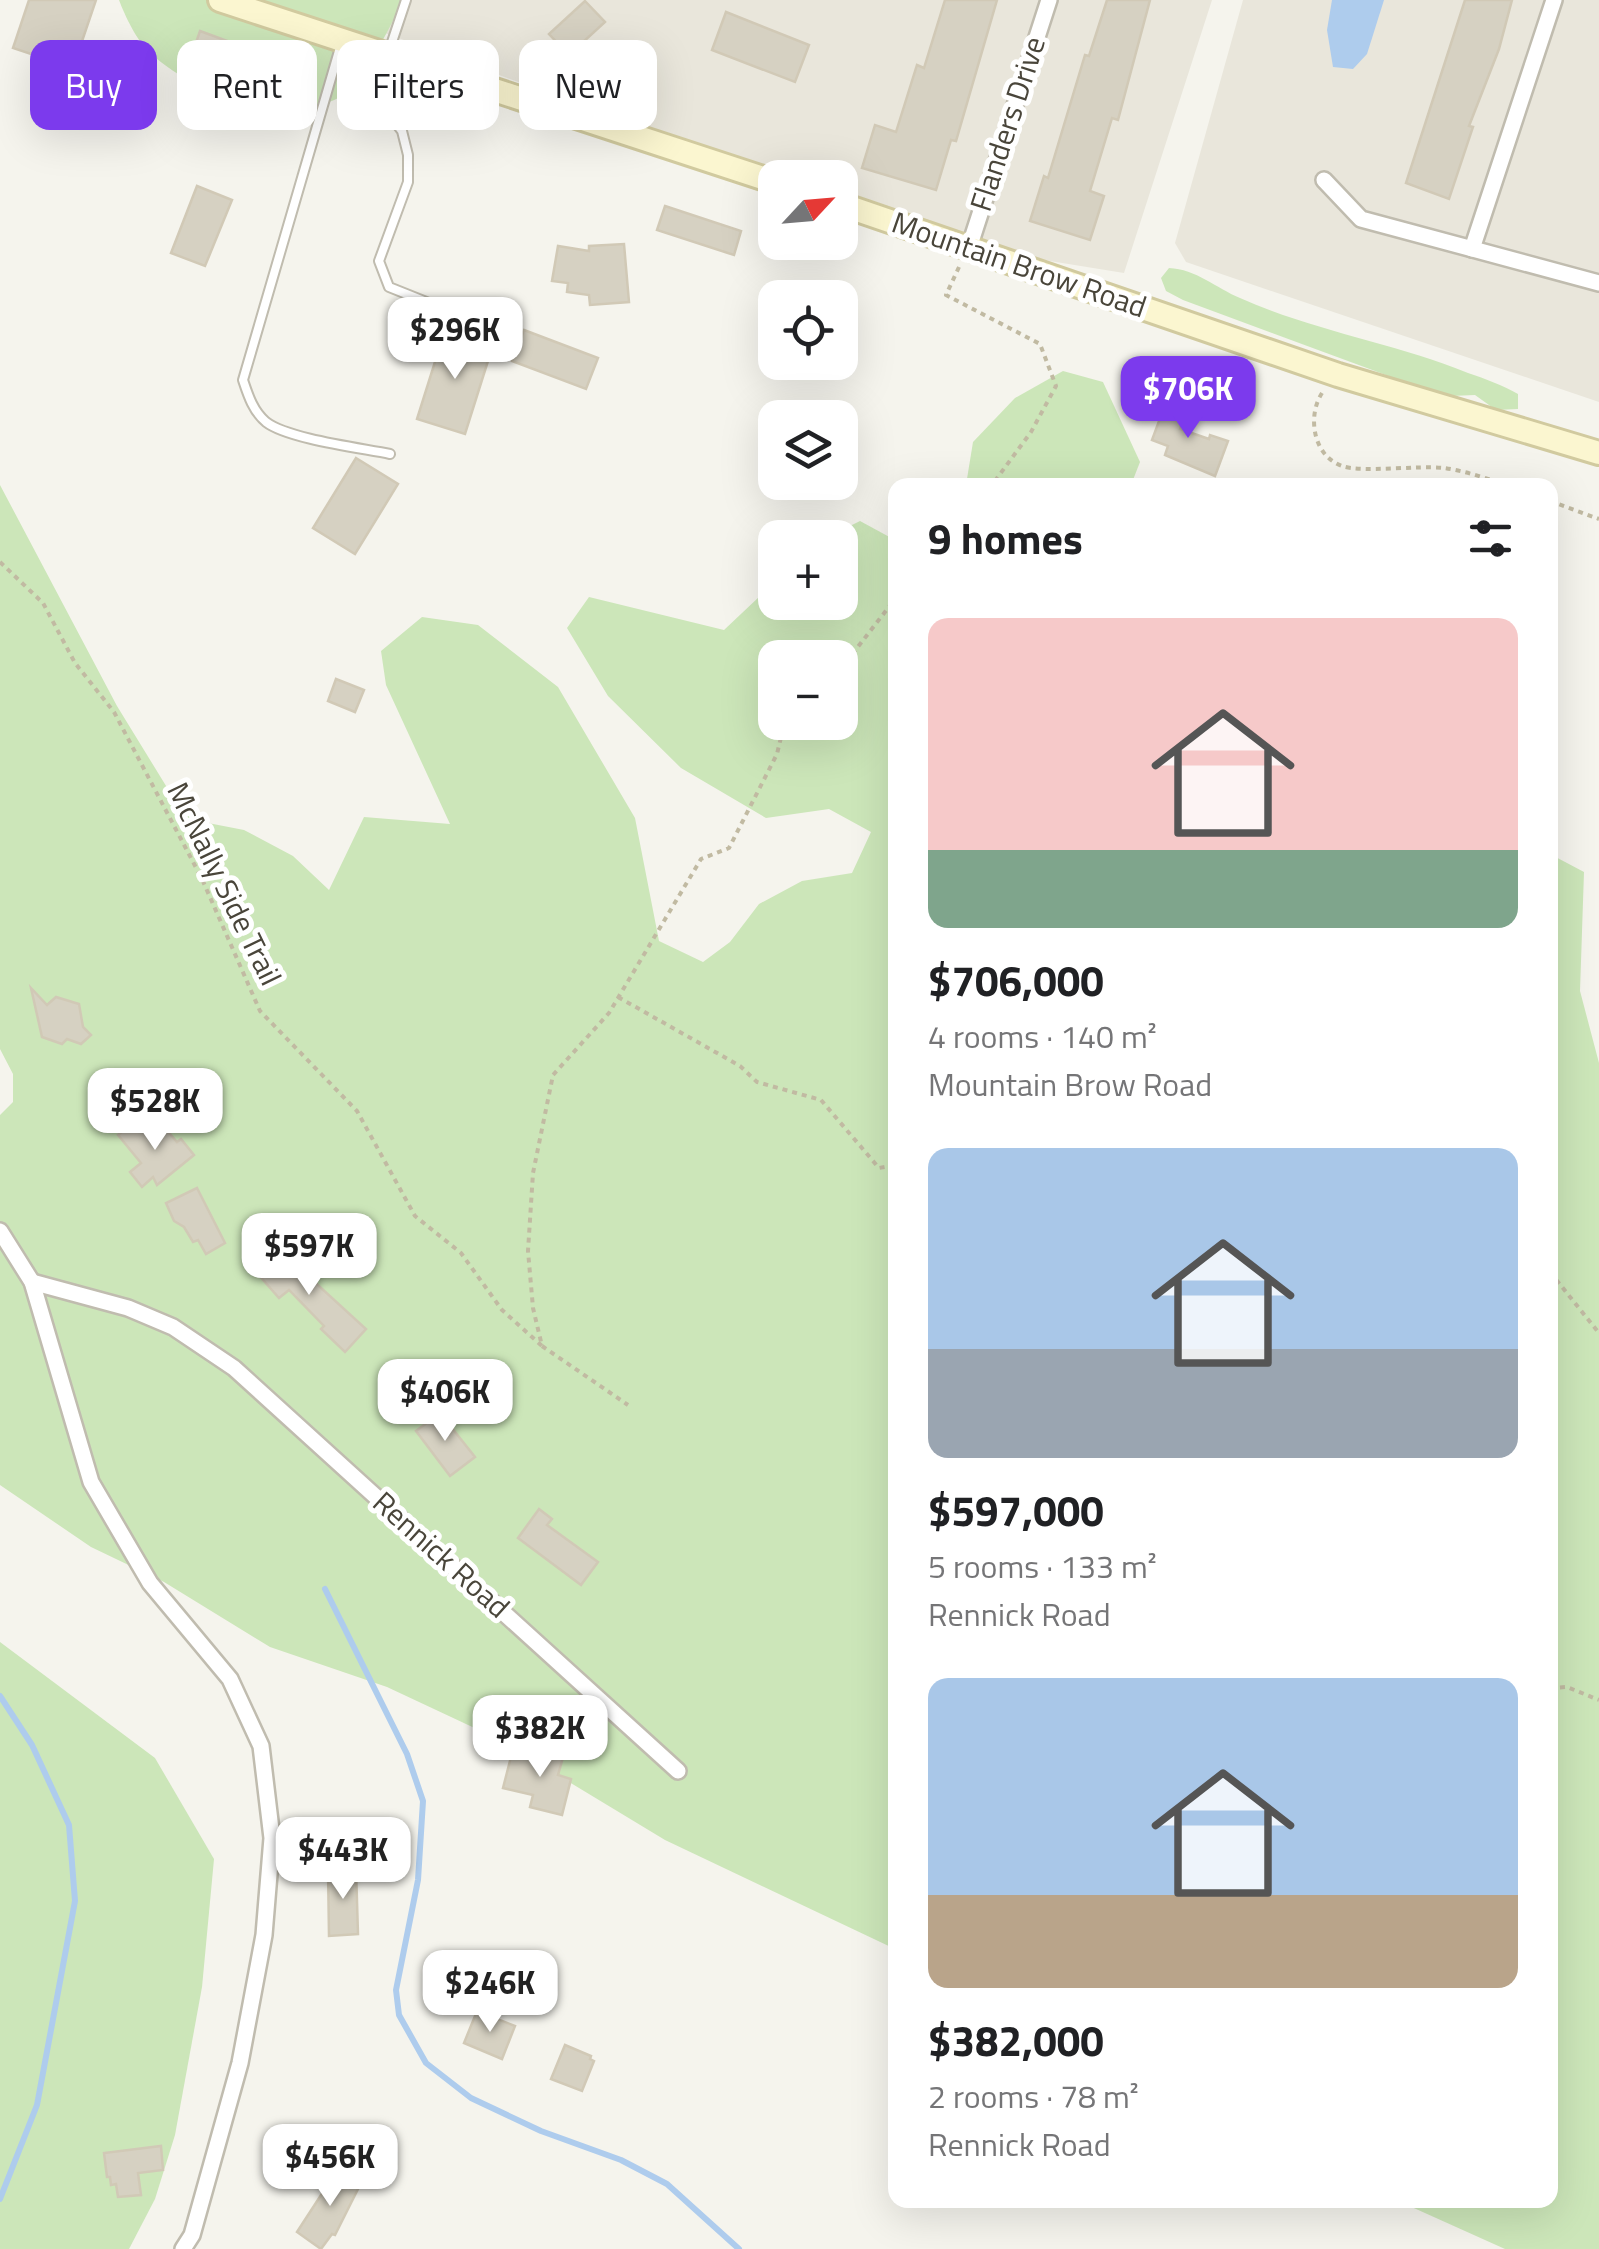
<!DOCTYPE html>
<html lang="en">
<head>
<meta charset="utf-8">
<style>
  :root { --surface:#fff; --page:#f6f6f6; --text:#202124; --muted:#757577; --accent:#7c3aed }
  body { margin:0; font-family:"Titillium Web",sans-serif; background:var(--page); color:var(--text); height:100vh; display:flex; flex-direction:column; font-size:38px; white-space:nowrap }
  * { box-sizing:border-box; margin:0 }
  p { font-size:32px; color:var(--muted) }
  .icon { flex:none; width:55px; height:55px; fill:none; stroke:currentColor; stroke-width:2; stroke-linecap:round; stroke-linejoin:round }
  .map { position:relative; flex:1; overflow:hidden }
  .drawer { position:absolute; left:888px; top:478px; width:670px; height:1730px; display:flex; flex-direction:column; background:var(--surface); border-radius:20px; box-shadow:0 10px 40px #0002 }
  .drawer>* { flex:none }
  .hud { position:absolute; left:30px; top:40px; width:708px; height:90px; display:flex; gap:20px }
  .needle { width:65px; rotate:64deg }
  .controls { position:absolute; left:758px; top:160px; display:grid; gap:20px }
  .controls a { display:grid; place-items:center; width:100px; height:100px; border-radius:20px; background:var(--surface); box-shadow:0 10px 40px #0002; font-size:50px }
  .price { position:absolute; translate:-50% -85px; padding:0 22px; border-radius:20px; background:#fff; color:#222; font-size:32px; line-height:65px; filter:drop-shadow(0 2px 5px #0008) }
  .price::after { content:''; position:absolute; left:50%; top:60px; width:30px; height:22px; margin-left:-15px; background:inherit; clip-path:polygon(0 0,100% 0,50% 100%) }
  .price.selected { background:var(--accent); color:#fff }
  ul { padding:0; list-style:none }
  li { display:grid; align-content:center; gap:20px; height:530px; padding:0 40px }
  li span { display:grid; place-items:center; height:310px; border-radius:20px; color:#555 }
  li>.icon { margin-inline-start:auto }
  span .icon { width:180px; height:180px; fill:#fffc; stroke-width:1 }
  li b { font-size:42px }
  h2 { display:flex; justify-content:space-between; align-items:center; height:120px; padding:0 40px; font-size:42px }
  .pill { padding:0 35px; border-radius:20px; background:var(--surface); box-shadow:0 10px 40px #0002; font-size:35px; line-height:90px }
  .pill.selected { background:var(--accent); color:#fff }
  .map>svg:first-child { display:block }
  .residential { fill:#e9e6db }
  .green { fill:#cce6b9; fill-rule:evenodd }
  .water { fill:#aecced }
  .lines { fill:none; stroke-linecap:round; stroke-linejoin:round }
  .stream { stroke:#aecced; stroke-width:6 }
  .building { fill:#d6d1c2; stroke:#d1c9b6; stroke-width:2.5 }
  .lane-casing { stroke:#c0bcaf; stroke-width:12 }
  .street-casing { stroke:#c0bcaf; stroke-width:20 }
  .secondary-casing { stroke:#d1ca9f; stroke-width:28 }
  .path { stroke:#c1baa2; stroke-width:4; stroke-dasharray:5 5; stroke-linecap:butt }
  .lane { stroke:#fff; stroke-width:8 }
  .street { stroke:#fff; stroke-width:15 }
  .secondary { stroke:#fbf6d0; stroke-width:22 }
  .labels { text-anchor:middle; stroke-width:10; stroke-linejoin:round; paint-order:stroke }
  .street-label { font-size:30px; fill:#49453a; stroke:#fff }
</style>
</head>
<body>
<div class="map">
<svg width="1599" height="2249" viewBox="0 0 1599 2249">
  <rect width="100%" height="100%" fill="#f5f4ed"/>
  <g class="residential">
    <path d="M295 0H1212L1124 273 969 248 840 201V178L777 177Z"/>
    <path d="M1243 0H1599V402L1186 262 1175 243Z"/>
  </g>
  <g class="green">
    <path d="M119 0H404C394 18 362 84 349 92 287 132 200 97 150 53 137 41 125 16 119 0Z"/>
    <path d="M1169 268C1196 269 1216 288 1240 298 1313 331 1394 343 1468 373 1486 379 1502 385 1518 394V409L1496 410 1475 395 1451 396 1413 385 1183 300 1166 291 1161 278Z"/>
    <path d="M1063 371 1103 382 1140 462 1131 485H966L973 442 1015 398Z"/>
    <path d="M0 485 117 706 171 794 208 823 244 830 293 856 329 890 364 817 450 824 386 685 381 651 422 617 478 625 558 687 635 818 659 941 703 962 730 942 759 904 802 881 852 873 871 832 829 809 766 818 681 768 608 696 567 628 589 597 724 630 775 582V602H840V538L828 537 860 521 895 540V1949L665 1840 498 1739 387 1687 270 1647 164 1582 91 1547 0 1485V1115L13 1102V1074L0 1049ZM775 658H840V722H775Z"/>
    <path d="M1550 854 1584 872 1580 991 1599 1063V2249H1505L1396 2200H1550Z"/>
    <path d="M0 1642 155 1758 214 1859 202 1987 175 2135 155 2199 129 2249H0Z"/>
  </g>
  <path class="water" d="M1332 0H1384L1367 54 1353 69 1333 67 1327 30Z"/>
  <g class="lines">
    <g class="stream">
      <path d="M325 1589 407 1754 423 1801 418 1880 396 1990 399 2015 426 2063 471 2098 541 2131 621 2160 667 2184 739 2249"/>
      <path d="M0 1696 32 1745 69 1825 75 1901 37 2105 0 2199"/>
    </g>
  </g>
  <g class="building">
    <path d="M29 0H96L79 50 110 42 117 69 94 75 13 48Z"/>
    <path d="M945 0H997L956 141 951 140 936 190 862 168 875 125 896 132 917 65 924 68Z"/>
    <path d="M1107 0H1150L1118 120 1112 118 1090 191 1104 196 1090 240 1030 221 1044 176 1048 178 1085 55 1089 56Z"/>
    <path d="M1465 0H1512L1499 49 1469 126 1473 127 1449 199 1406 183Z"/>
    <path d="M585 1 605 22 569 55 549 34Z"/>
    <path d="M726 12 809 45 795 82 712 50Z"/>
    <path d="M200 31 271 57 252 111 181 86Z"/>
    <path d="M197 186 232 200 205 266 171 253Z"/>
    <path d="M665 206 741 231 734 255 657 230Z"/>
    <path d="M624 244 629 302 590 305 589 295 567 292 568 283 552 281 558 246 589 251V246Z"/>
    <path d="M445 330 493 345 465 434 417 419Z"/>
    <path d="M524 330 598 358 586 389 512 361Z"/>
    <path d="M1168 397 1188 405 1180 429 1209 439 1210 435 1228 441 1215 476 1165 455 1168 446 1152 440Z"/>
    <path d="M356 458 398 484 355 554 313 528Z"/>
    <path d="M336 679 364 690 355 712 328 701Z"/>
    <path d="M31 988 47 1005 56 997 79 1004 83 1027 91 1035 81 1044 67 1039 62 1044 42 1037Z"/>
    <path d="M137 1120 152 1137 164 1127 177 1142 181 1139 194 1155 157 1185 153 1177 142 1187 130 1172 141 1163 118 1135Z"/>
    <path d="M197 1188 225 1243 206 1254 198 1240 193 1242 184 1227 174 1221 166 1203Z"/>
    <path d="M263 1252 274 1265 289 1252 309 1277 366 1329 345 1352 321 1329 324 1326 289 1290 279 1298 249 1264Z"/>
    <path d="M440 1413 475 1457 450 1476 416 1431Z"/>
    <path d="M539 1509 552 1519 547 1525 598 1562 581 1585 518 1538Z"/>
    <path d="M542 1749 564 1754 558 1775 571 1779 562 1815 530 1807 533 1795 503 1788 512 1753 539 1760Z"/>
    <path d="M356 1868 358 1934 329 1936 328 1869Z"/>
    <path d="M477 2011 515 2026 502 2059 464 2043Z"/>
    <path d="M565 2045 591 2056 590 2059 594 2061 582 2091 551 2079Z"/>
    <path d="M161 2146 163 2170 138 2173 141 2195 118 2197 116 2184 111 2185 110 2177H107L104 2153Z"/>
    <path d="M338 2169 361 2183 335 2235 332 2234 321 2249 297 2232Z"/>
  </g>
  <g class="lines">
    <g class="lane-casing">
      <g id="lane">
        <path d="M406 0 378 84 385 109 402 131 408 155V182L379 261 389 287 469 319"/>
        <path d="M341 44 243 380C248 395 253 411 266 422 288 439 361 448 390 454"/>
      </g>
    </g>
    <g class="street-casing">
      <g id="street">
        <path d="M1324 180 1361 219 1599 283"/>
        <path d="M969 248 1049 0"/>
        <path d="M1472 249 1554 0"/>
        <path d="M0 1231 32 1282 91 1482 150 1583 230 1679 261 1746 272 1838 264 1935 240 2063 192 2235 183 2249"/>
        <path d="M32 1282 128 1308 173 1327 234 1368 678 1771"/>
      </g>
    </g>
    <g class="secondary-casing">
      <g id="secondary">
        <path d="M220 0 775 182"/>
        <path d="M840 204 1338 375 1599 453"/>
      </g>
    </g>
    <g class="path">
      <path d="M959 267 946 295 1040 344 1056 386 1031 432 992 485"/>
      <path d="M1322 393C1307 416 1313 456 1342 466 1363 473 1418 465 1444 468 1465 471 1486 478 1505 485"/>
      <path d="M1550 501 1599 519"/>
      <path d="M0 562 43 603 75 663 114 712 202 879 260 1011 357 1111 415 1216 461 1253 502 1310 542 1346 533 1308 528 1251 533 1173 553 1075 609 1013 701 859 729 848 777 754 783 729 791 722"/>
      <path d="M840 670 895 599"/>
      <path d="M618 997 740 1066 757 1082 821 1100 879 1168 895 1165"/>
      <path d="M1550 1272 1599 1333"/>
      <path d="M542 1346 628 1405"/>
      <path d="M1550 1688 1567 1687 1599 1700"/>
    </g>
    <use href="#lane" class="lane"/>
    <use href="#street" class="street"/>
    <use href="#secondary" class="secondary"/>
  </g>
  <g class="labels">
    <g class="street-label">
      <text transform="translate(1008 124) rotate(-72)" y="10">Flanders Drive</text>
      <text transform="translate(1019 265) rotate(19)" y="10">Mountain Brow Road</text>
      <text transform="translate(224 884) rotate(64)" y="10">McNally Side Trail</text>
      <text transform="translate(441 1555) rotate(42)" y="10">Rennick Road</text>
    </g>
  </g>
</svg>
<div class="controls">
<a><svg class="needle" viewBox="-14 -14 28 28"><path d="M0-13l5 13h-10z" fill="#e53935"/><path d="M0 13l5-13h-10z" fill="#757577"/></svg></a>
<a><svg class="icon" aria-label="locate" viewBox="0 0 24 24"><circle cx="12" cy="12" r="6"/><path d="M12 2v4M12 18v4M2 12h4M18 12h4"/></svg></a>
<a><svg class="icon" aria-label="layers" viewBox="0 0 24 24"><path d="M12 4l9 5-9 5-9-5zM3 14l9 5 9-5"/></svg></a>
<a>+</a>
<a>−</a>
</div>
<b class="price" style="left:455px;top:382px">$296K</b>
<b class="price selected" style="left:1188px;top:441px">$706K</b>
<b class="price" style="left:155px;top:1153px">$528K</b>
<b class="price" style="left:309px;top:1298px">$597K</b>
<b class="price" style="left:445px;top:1444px">$406K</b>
<b class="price" style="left:540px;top:1780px">$382K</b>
<b class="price" style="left:343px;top:1902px">$443K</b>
<b class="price" style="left:490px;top:2035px">$246K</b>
<b class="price" style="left:330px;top:2209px">$456K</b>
<div class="hud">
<a class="pill selected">Buy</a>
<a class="pill">Rent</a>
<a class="pill">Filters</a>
<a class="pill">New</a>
</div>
<section class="drawer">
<h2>9 homes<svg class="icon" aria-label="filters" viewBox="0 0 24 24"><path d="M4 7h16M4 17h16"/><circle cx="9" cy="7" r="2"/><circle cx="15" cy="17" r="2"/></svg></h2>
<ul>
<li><span style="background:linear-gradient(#f6c9c9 75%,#7fa58c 0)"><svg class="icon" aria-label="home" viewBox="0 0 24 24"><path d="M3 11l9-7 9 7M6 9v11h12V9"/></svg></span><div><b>$706,000</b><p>4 rooms · 140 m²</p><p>Mountain Brow Road</p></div></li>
<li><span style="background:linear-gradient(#a9c7e8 65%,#9aa5b1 0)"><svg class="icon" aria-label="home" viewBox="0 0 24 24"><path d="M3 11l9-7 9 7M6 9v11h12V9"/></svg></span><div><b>$597,000</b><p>5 rooms · 133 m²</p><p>Rennick Road</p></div></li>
<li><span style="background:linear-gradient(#a9c7e8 70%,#b9a48a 0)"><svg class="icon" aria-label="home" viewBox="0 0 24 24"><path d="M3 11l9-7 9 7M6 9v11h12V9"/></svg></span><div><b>$382,000</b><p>2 rooms · 78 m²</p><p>Rennick Road</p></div></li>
</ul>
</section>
</div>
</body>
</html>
